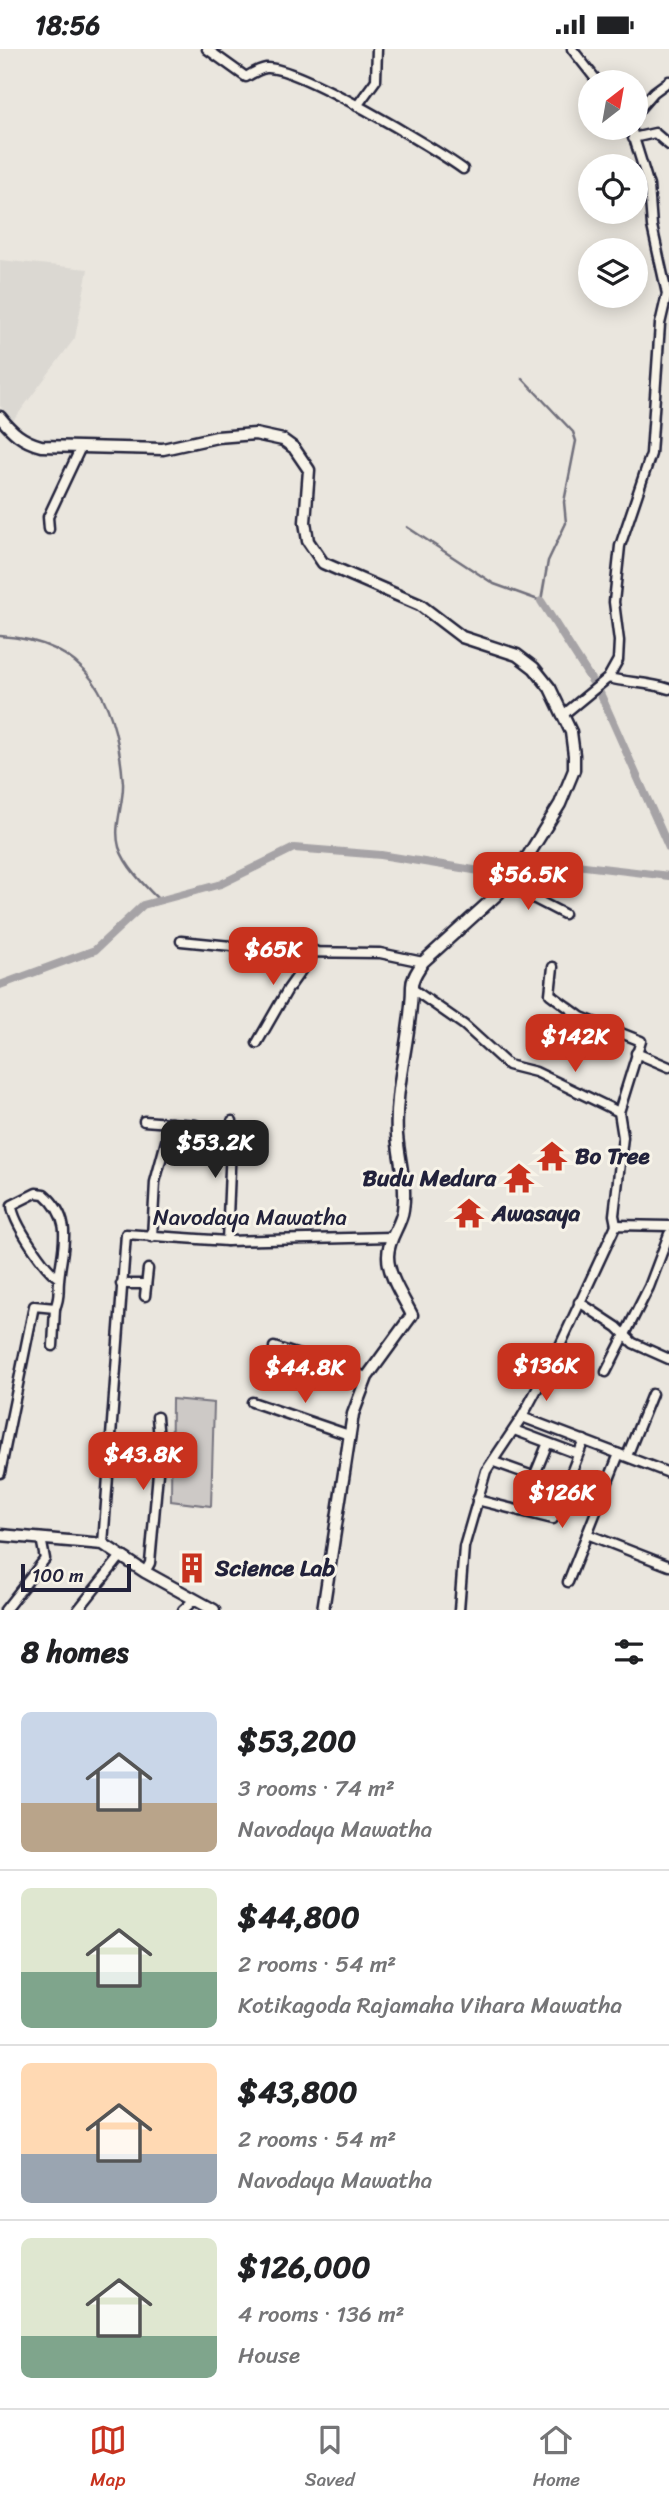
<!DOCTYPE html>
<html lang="en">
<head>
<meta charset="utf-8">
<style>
  :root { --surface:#fff; --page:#f2f2f2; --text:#202124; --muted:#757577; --line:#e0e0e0; --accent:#c8321e }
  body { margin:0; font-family:Sriracha,sans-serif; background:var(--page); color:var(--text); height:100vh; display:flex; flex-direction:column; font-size:26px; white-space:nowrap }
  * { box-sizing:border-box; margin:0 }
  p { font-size:23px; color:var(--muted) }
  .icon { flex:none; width:38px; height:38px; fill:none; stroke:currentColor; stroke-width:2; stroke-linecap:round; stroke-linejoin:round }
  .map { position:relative; height:1561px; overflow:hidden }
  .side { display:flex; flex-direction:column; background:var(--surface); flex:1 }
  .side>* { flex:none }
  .needle { width:46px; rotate:31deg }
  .controls { position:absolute; left:578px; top:21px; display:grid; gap:14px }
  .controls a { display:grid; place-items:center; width:70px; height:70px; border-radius:50%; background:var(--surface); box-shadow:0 4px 18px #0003; font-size:35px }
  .scale { position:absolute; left:21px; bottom:18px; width:110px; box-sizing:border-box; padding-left:7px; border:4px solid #22223b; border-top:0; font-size:19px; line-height:24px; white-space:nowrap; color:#22223b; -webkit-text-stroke:5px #f7f3e8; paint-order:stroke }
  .price { position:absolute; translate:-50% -60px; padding:0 16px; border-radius:14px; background:var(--accent); color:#fff; font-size:23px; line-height:46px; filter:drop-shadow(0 2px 4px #0008) }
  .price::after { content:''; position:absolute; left:50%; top:42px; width:21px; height:16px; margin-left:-10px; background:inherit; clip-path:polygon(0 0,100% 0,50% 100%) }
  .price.current { background:#222; color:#fff }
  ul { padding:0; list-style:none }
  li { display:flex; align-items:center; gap:21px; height:175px; padding:0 21px }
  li+li { border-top:2px solid var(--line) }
  li span { display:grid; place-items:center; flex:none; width:196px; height:140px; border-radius:10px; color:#555 }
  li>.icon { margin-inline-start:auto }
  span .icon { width:84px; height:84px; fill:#fffc; stroke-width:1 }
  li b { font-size:30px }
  h2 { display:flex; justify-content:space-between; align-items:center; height:84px; padding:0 21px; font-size:30px }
  .status { display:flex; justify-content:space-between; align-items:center; height:49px; padding:0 35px; background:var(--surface); direction:ltr }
  .status svg { height:19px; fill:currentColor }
  .menu { display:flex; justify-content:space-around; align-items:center; height:98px; border-top:2px solid var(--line); background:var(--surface); font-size:19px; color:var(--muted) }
  .menu a { display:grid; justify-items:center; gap:4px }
  .menu .current { color:var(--accent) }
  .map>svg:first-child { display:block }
  .built { fill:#dbd8d2 }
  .green { fill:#cdc9c6; stroke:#787680; stroke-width:2 }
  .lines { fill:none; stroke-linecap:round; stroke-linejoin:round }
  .stream { stroke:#716f7b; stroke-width:2.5 }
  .canal { stroke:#a6a3a6; stroke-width:8 }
  .minor-casing { stroke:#22223b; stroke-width:13 }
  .tertiary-casing { stroke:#22223b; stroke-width:15 }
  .minor { stroke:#f7f3e8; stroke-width:8 }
  .tertiary { stroke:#f7f3e8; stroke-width:10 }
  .labels { text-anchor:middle; stroke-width:6; stroke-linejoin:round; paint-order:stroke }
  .poi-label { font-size:23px; font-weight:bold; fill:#22223b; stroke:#f7f3e8; text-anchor:start }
  .street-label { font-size:23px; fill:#22223b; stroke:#f7f3e8 }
</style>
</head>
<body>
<div class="status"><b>18:56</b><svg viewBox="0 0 49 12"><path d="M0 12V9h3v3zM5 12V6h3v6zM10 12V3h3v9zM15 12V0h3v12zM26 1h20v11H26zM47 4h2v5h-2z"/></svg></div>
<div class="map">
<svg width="669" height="1561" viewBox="0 0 669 1561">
  <rect width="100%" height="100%" fill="#eae6de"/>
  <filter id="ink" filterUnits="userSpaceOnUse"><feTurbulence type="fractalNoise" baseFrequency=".0143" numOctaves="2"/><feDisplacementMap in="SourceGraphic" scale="14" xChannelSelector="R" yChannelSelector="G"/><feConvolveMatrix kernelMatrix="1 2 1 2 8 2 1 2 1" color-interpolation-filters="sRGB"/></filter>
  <g filter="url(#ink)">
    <path class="built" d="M0 211 88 220 75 289 13 372 0 357Z"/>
    <path class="green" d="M172 1350 214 1354 211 1457 171 1452Z"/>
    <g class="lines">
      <g class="stream">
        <path d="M407 478 494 535 541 552 548 512 566 474 564 453 576 392 573 383 522 329"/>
        <path d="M0 587C89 592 117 652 123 734 124 755 113 777 119 798 125 817 144 836 158 850"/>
      </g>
      <g class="canal">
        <path d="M541 552 592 632"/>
        <path d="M600 644 669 799"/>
        <path d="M0 936 95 901 143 856 221 835 294 799 381 806 486 823 559 814 669 827"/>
      </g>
      <g class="minor-casing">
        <g id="minor">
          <path d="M207 0 246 28C251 25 259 20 266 19 296 16 434 99 463 120"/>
          <path d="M572 0 598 33"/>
          <path d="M357 57 376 31 377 0"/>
          <path d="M635 65 654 43 669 32"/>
          <path d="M633 89 655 84 669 96"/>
          <path d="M49 480 48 468 80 400"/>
          <path d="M608 629C629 634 649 633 669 640"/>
          <path d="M563 666 608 629 618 611 619 592 614 553 620 497 651 405 660 275 667 245 652 177 649 137 631 79"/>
          <path d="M506 835 564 865"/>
          <path d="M181 892 291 903 380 904 423 913"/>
          <path d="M553 918 550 945 581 968 641 992 619 1063"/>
          <path d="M414 941 464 976 508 1016 536 1023 619 1063 623 1088 614 1166 616 1176"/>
          <path d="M257 994 288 940 315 902"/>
          <path d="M636 1004 669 1018"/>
          <path d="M144 1072 196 1076"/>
          <path d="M152 1188 155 1133 171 1074"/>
          <path d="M227 1192 232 1072"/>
          <path d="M121 1235H146"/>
          <path d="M145 1247 148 1220"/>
          <path d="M579 1253 617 1278 633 1294 669 1310"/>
          <path d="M53 1297 55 1259"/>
          <path d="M274 1298 367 1328"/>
          <path d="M606 1323 649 1238 669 1185"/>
          <path d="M252 1353 349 1386"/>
          <path d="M522 1368 669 1424"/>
          <path d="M514 1381 578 1405"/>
          <path d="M627 1407 652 1345"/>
          <path d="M494 1413 533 1427"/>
          <path d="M0 1424 34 1257 55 1259C60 1249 58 1243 59 1232 61 1200 76 1173 44 1145L36 1144 12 1156C12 1172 45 1221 59 1229"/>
          <path d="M477 1451 553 1470 584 1391"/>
          <path d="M520 1462 547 1396"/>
          <path d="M587 1485 669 1517"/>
          <path d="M103 1495 126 1185 227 1192 391 1188"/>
          <path d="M145 1523 150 1514 160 1401 157 1368"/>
          <path d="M568 1533 619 1405"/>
          <path d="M5 1561 45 1510 41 1489"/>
          <path d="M78 1561 121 1507"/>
          <path d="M183 1561 194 1551"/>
          <path d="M459 1561 464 1498 486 1422 522 1368 558 1301 616 1176 669 1177"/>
        </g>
      </g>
      <g class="tertiary-casing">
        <g id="tertiary">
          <path d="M0 368C12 383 22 392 41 397L163 400 217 388 255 385 283 391 294 399 309 421 305 473 308 492 323 514 420 556 462 588 517 606 534 619 550 639 571 683 574 706V721L560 755 529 805 499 844 423 913C419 920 412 928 412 937 412 986 394 1036 397 1086 399 1112 407 1135 403 1161 401 1177 388 1189 388 1207 388 1227 403 1248 412 1266L367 1328 353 1365 323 1561"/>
          <path d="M0 1486 103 1495 145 1523 214 1561"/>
        </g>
      </g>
      <use href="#minor" class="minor"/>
      <use href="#tertiary" class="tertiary"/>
    </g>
  </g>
  <defs>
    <g id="temple-bare" transform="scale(2.415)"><path d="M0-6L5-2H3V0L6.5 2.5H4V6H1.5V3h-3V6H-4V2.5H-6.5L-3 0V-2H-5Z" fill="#c8321e" stroke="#f7f3e8" stroke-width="2.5" paint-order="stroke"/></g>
    <g id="building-bare" transform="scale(2.415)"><path d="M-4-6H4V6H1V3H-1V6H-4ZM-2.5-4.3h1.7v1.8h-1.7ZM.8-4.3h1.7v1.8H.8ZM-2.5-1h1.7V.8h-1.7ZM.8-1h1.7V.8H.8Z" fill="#c8321e" stroke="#f7f3e8" stroke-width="2.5" paint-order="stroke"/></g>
  </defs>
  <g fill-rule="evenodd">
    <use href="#temple-bare" x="552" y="1107"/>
    <use href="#temple-bare" x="519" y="1129"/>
    <use href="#temple-bare" x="469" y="1164"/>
    <use href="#building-bare" x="192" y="1519"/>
  </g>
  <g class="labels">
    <g class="poi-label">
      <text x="575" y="1115">Bo Tree</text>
      <text x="496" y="1137" text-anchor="end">Budu Medura</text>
      <text x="492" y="1172">Awasaya</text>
      <text x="215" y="1527">Science Lab</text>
    </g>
    <g class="street-label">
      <text x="250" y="1176">Navodaya Mawatha</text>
    </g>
  </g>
</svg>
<div class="controls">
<a><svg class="needle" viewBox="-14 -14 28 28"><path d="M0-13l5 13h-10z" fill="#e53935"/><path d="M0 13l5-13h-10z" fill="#757577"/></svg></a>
<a><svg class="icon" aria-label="locate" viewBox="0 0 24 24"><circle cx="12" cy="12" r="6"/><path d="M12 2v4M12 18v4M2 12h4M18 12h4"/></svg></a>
<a><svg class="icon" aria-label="layers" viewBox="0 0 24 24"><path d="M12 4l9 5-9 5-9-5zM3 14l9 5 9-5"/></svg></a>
</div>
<div class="scale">100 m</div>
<b class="price" style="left:528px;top:863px">$56.5K</b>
<b class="price" style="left:273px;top:938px">$65K</b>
<b class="price" style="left:575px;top:1025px">$142K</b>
<b class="price current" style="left:215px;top:1131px">$53.2K</b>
<b class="price" style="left:546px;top:1354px">$136K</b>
<b class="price" style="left:305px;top:1356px">$44.8K</b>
<b class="price" style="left:143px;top:1443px">$43.8K</b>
<b class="price" style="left:562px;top:1481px">$126K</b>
</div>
<section class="side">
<h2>8 homes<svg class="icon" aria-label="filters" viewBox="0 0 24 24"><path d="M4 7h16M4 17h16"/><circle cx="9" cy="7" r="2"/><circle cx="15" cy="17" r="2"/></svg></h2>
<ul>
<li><span style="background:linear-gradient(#c9d6e8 65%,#b9a48a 0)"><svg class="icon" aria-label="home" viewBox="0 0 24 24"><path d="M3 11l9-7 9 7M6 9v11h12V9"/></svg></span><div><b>$53,200</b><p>3 rooms · 74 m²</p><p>Navodaya Mawatha</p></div></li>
<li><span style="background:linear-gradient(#dfe7d0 60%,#7fa58c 0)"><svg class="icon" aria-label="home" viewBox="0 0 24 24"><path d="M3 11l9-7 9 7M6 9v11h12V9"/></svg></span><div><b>$44,800</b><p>2 rooms · 54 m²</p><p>Kotikagoda Rajamaha Vihara Mawatha</p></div></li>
<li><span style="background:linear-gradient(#ffd9b3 65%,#9aa5b1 0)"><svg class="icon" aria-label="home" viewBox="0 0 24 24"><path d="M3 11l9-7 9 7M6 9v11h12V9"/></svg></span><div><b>$43,800</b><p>2 rooms · 54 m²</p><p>Navodaya Mawatha</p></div></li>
<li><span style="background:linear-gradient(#dfe7d0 70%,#7fa58c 0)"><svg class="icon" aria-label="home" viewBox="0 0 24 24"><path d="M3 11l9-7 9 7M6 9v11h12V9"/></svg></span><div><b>$126,000</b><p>4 rooms · 136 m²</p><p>House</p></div></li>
</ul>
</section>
<nav class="menu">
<a class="current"><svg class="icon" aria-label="map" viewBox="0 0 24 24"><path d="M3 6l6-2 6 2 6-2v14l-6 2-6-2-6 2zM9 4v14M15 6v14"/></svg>Map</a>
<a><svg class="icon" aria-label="saved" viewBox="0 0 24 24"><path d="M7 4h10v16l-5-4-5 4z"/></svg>Saved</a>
<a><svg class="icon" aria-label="home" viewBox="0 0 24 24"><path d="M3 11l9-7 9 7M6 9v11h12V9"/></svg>Home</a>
</nav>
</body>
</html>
